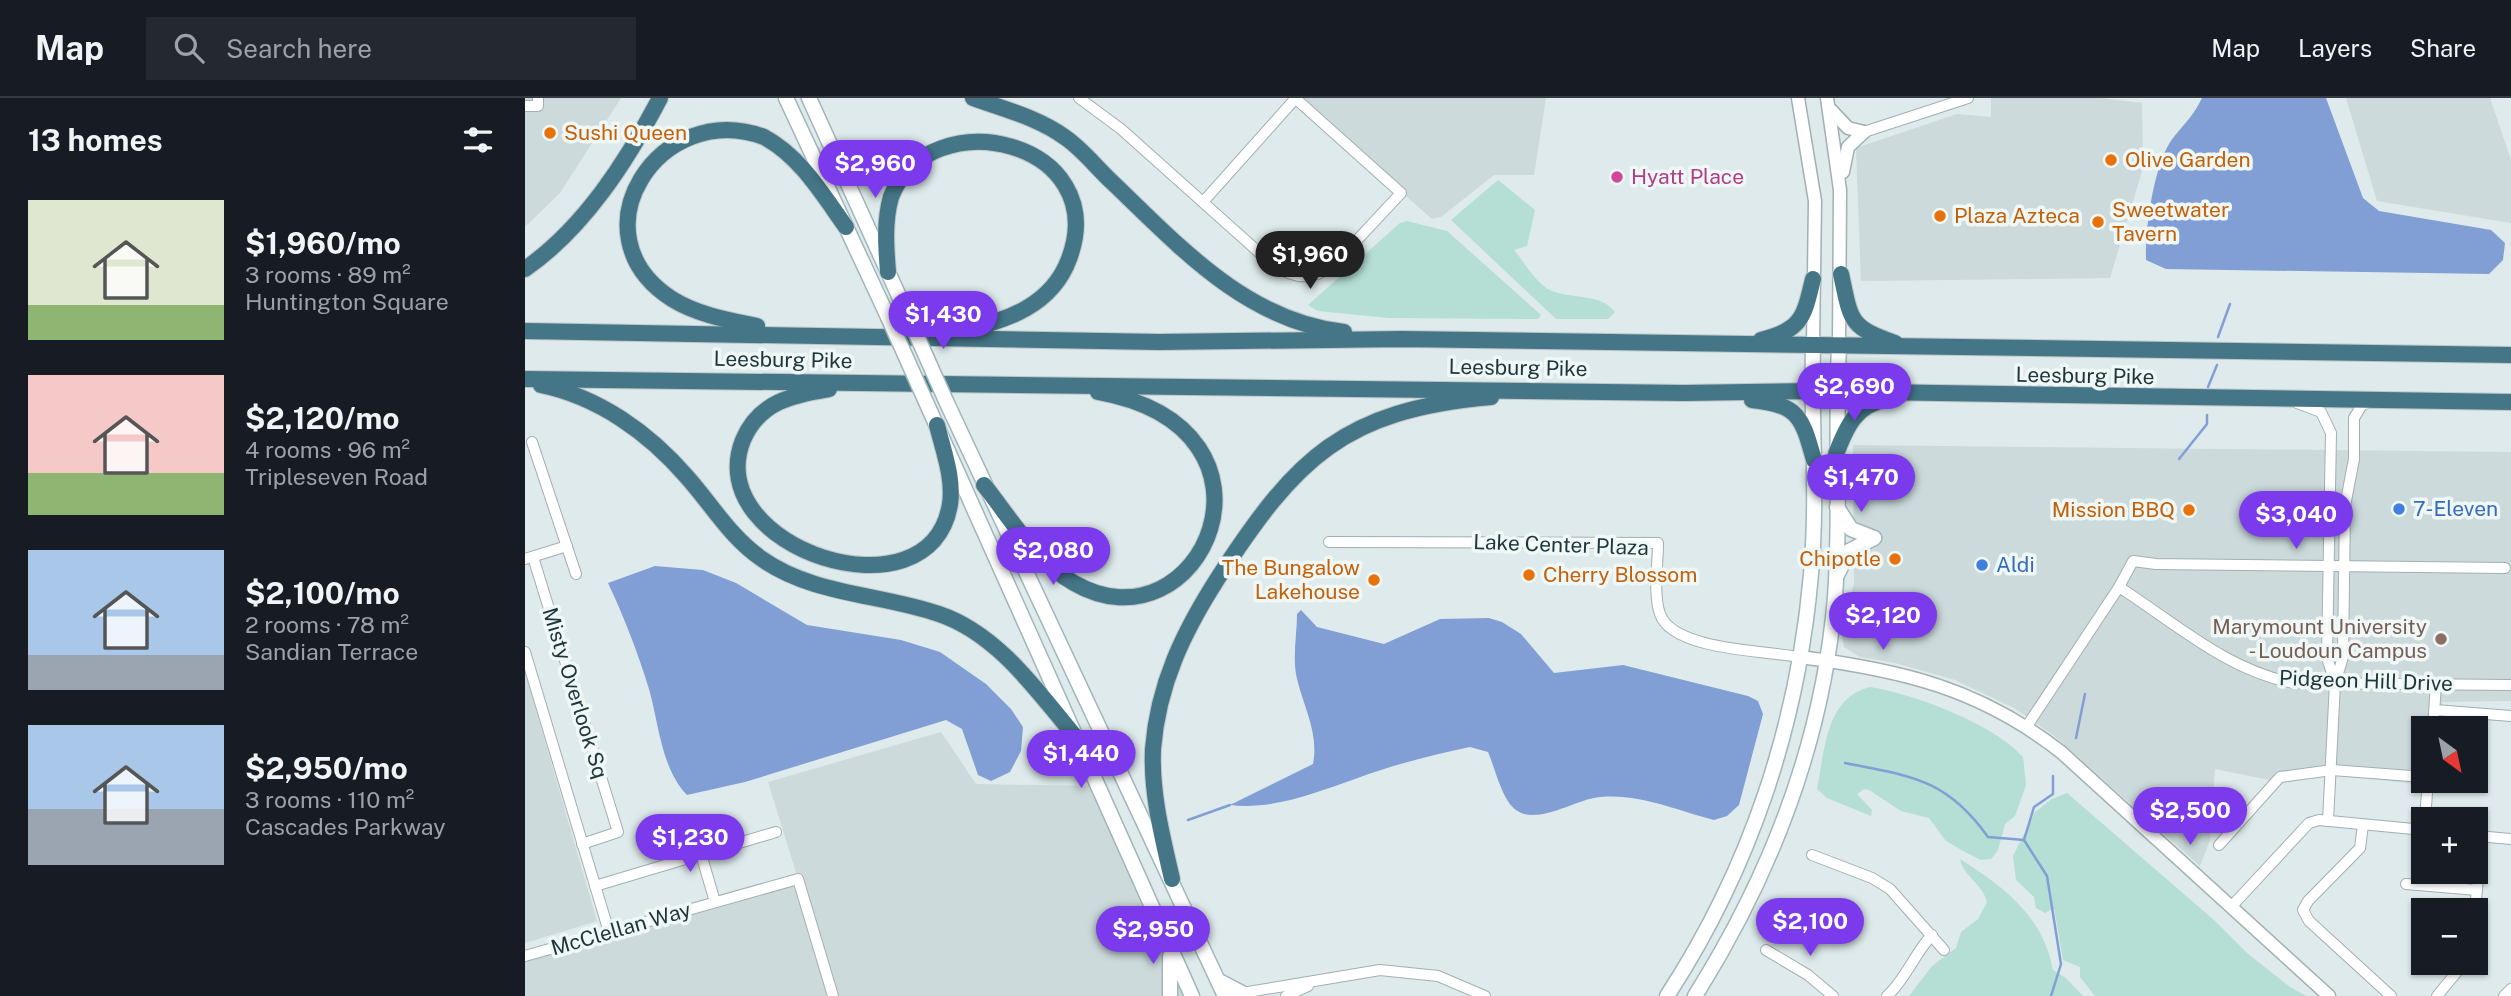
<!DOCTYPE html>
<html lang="en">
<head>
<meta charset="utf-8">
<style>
  :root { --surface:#171b24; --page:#242831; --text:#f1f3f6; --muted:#9ea1a6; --line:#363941; --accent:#7c3aed }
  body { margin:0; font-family:"Public Sans",sans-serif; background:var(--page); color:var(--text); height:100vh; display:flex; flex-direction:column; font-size:26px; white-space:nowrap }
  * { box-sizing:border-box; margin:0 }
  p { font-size:23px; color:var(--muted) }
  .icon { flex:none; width:38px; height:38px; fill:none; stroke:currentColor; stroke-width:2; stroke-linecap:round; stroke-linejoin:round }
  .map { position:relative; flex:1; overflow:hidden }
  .side { display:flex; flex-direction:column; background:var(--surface); width:525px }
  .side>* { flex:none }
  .needle { width:46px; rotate:147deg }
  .tools { position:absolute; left:1886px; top:618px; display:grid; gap:14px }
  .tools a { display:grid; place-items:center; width:77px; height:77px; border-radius:0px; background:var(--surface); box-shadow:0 2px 5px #0004; font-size:35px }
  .price { position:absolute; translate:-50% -60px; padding:0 16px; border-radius:24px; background:var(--accent); color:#fff; font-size:23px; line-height:46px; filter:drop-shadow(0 2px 4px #0008) }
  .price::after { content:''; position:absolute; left:50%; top:42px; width:21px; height:16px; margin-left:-10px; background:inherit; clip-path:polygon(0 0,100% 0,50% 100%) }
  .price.selected { background:#222; color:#fff }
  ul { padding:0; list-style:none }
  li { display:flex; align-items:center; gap:21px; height:175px; padding:0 28px }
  li span { display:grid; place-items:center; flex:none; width:196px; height:140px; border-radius:0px; color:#555 }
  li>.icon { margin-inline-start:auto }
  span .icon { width:84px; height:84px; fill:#fffc; stroke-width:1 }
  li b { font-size:30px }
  h2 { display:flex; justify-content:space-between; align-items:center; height:84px; padding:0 28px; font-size:30px }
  header { display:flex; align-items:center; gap:42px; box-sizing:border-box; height:98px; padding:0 35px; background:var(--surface); border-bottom:2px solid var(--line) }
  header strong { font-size:33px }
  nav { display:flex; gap:38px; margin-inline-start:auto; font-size:24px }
  .search { width:490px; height:63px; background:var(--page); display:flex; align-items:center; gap:18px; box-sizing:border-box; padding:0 24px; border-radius:0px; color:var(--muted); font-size:26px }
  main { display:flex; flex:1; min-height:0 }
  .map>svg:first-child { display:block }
  .built { fill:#ccdadb }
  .green { fill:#b5ded4 }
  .water { fill:#829fd5 }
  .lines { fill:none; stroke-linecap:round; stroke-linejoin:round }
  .stream { stroke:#829fd5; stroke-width:2.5 }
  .minor-casing { stroke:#a1b0b3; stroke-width:12 }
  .tertiary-casing { stroke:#a1b0b3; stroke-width:15 }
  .secondary-casing { stroke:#9fb6ba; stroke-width:17 }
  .trunk-casing { stroke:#c0c6c8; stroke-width:18 }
  .minor { stroke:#fff; stroke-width:10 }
  .tertiary { stroke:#fff; stroke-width:12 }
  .secondary { stroke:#fff; stroke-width:14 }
  .trunk { stroke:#447687; stroke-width:16 }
  .secondary-bridge-casing { stroke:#9fb6ba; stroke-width:17; stroke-linecap:butt }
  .secondary-bridge { stroke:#fff; stroke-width:14 }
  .food-dot { fill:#e8710a; stroke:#eff8f7; stroke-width:2.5 }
  .hotel-dot { fill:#d1479c; stroke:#eff8f7; stroke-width:2.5 }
  .shop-dot { fill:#3f7fe0; stroke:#eff8f7; stroke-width:2.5 }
  .education-dot { fill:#8d6e63; stroke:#eff8f7; stroke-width:2.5 }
  .labels { text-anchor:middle; stroke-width:7; stroke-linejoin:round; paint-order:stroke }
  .food-label { font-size:21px; fill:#c56008; stroke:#eff8f7; text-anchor:start }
  .hotel-label { font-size:21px; fill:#b23c85; stroke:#eff8f7; text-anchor:start }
  .street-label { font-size:21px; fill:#1f353c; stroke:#eff8f7 }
  .shop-label { font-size:21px; fill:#366cbe; stroke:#eff8f7; text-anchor:start }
  .education-label { font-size:21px; fill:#785e54; stroke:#eff8f7; text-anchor:end }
</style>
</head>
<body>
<header>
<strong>Map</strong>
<div class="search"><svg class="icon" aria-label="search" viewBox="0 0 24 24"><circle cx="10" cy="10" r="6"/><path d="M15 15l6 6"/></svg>Search here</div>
<nav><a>Map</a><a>Layers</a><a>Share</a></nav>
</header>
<main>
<section class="side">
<h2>13 homes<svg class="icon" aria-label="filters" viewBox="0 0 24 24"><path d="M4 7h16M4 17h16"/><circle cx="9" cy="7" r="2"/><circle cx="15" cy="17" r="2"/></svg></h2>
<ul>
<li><span style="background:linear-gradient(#dfe7d0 75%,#8fb573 0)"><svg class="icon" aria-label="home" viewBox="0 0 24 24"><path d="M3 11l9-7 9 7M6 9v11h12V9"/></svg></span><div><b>$1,960/mo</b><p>3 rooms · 89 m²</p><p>Huntington Square</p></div></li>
<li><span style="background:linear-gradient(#f6c9c9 70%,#8fb573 0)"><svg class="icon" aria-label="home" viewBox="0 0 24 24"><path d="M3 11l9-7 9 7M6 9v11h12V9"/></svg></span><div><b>$2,120/mo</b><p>4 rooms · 96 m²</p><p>Tripleseven Road</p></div></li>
<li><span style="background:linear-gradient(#a9c7e8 75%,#9aa5b1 0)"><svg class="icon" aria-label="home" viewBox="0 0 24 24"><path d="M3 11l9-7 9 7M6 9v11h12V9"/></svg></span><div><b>$2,100/mo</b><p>2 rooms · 78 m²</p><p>Sandian Terrace</p></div></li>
<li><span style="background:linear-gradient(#a9c7e8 60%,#9aa5b1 0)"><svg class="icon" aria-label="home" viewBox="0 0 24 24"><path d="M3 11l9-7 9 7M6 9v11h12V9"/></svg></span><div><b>$2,950/mo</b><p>3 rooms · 110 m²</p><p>Cascades Parkway</p></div></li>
</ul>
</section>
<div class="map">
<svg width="1986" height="898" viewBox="0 0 1986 898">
  <rect width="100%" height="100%" fill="#deeaeb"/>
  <g class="built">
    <path d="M0 0H96L35 95 0 129Z"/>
    <path d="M770 0H1021L1009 77H969L916 119 907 121Z"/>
    <path d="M1466 0H1576L1617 5 1618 70 1585 180 1336 183 1331 50 1432 16 1466 19Z"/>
    <path d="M1821 0H1965L1986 62V125L1852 103Z"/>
    <path d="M1328 347 1986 354V603L1917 604 1914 630H1899V682L1910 683 1909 688 1800 676 1759 685 1690 671 1685 742 1675 768 1528 637 1489 610 1430 582 1370 565 1335 559 1319 549 1316 529 1329 486Z"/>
    <path d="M0 574 72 823 0 845Z"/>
    <path d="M416 634 451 686 574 688 667 898H0V860L273 781 243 684Z"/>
  </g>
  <g class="green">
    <path d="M973 82 1010 112 1002 148 989 152C1000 165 1011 186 1027 193 1046 201 1076 195 1090 214L1083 221H1031L926 122Z"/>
    <path d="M882 123 922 133 1016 217 1013 221 864 220 793 213 783 207 875 125Z"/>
    <path d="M1345 589C1389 596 1469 626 1498 659L1501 687 1490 718 1480 726 1473 752 1466 761 1456 762 1438 753 1421 743 1404 720 1376 713 1344 692 1339 691 1332 696 1347 712 1346 718 1302 700 1292 691C1300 653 1300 600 1345 589Z"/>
    <path d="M1542 695 1690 823 1722 855 1765 889 1781 898H1570L1555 879V869L1538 862 1529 810 1520 815 1511 810 1509 799 1491 782 1488 758 1510 714 1527 701Z"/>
    <path d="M1435 761C1479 789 1518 818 1528 872L1541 880 1558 898H1384L1407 868 1431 850 1436 834 1453 821 1462 804C1458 786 1438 778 1435 761Z"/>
  </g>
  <g class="water">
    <path d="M1677 0H1801L1838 100 1854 113 1966 132 1980 145 1978 162 1964 176 1641 171 1621 162C1620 131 1629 64 1648 40 1659 26 1669 17 1677 0Z"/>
    <path d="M130 468 178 472 211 485 282 527 376 542 415 554 461 586 486 611 498 629 496 653 485 674 466 683 453 677 437 631 421 622 220 684 162 697C136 670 134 626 124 591 113 555 99 519 83 485Z"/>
    <path d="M776 512 792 529 859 546 915 521 964 520 977 524 996 536 1029 575 1098 567 1223 598 1233 603 1238 616 1214 707 1202 718 1189 722C1150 712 1109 693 1069 700 1047 704 1011 727 991 712 977 702 970 670 963 654L945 649C907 657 867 667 830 681 789 695 749 712 705 707L788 666C794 635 779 610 772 581 767 559 772 538 772 516Z"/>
  </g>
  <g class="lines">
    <g class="stream">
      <path d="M1693 239 1705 206"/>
      <path d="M1683 289 1692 267"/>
      <path d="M1654 361 1682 326V317"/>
      <path d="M1551 640 1560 596"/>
      <path d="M1320 665C1385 678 1421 680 1463 739L1499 742"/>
      <path d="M663 722 705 707"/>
      <path d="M1526 898 1536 866 1522 778 1499 742 1509 709 1528 696V678"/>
    </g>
    <g class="minor-casing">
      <g id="minor">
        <path d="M554 0 596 31 747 166C787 194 807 170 834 140 848 125 862 110 876 95L770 0"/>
        <path d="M0 8H13V0"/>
        <path d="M1339 34 1443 0"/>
        <path d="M678 104 770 1"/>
        <path d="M1772 305 1796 314 1806 335 1802 560 1810 584"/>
        <path d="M7 344 51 476"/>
        <path d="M804 444 1133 445C1133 466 1128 496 1135 516 1147 552 1241 553 1275 559"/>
        <path d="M8 459 93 734 57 746"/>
        <path d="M0 461 42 448"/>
        <path d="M1594 489 1608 463 1631 466 1980 470"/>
        <path d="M0 554 84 834"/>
        <path d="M1910 612 1986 618"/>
        <path d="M1502 628 1594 489C1650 525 1703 573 1769 585L1986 587"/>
        <path d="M1908 630 1911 586"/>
        <path d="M1900 721 1903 682"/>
        <path d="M1803 723 1810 585 1818 559 1820 408 1829 361V320L1837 307 1845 304"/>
        <path d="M1838 727 1835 750 1783 803 1778 812 1784 823 1866 898"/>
        <path d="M1952 738 1986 741"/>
        <path d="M1694 747 1755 679 1807 672 1899 679"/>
        <path d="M176 756 190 804"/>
        <path d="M1287 757 1347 780 1365 791 1419 852"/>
        <path d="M1881 786 1952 792"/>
        <path d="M70 788 251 734"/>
        <path d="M1706 809 1784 725 1794 722 1899 732"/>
        <path d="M1950 812 1957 738"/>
        <path d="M1241 852 1283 877 1308 898"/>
        <path d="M0 858 273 781 308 898"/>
        <path d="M717 895 855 872 913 878 960 898"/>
        <path d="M761 898 783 888"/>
        <path d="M1362 898C1381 881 1389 856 1407 837"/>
        <path d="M1912 898 1940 864"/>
        <path d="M1979 898 1986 891"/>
      </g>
    </g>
    <g class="tertiary-casing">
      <g id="tertiary">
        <path d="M1273 0 1290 103 1288 248"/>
        <path d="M1302 0 1315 92 1314 249"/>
        <path d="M1306 12 1323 30 1339 34"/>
        <path d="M1318 74 1323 49 1339 34"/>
        <path d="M1275 559C1376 572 1454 590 1536 654L1804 898"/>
      </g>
    </g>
    <g class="secondary-casing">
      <g id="secondary">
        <path d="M261 0 363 219"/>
        <path d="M284 0 383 218"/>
        <path d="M421 303 700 898"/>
        <path d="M401 304 667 898"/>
        <path d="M1312 409 1326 431 1349 440"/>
        <path d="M1312 477 1324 453 1349 440"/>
        <path d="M645 858V898"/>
        <path d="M694 883 717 895"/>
        <path d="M1142 898C1225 771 1273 627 1286 476 1293 400 1286 323 1288 248"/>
        <path d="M1170 898C1246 777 1298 642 1310 499 1316 416 1310 332 1314 249"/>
      </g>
    </g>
    <g class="trunk-casing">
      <g id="trunk">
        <path d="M448 0C479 11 514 20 541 40 558 52 571 69 587 84 654 148 721 223 819 234"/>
        <path d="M0 171C59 130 102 63 135 0"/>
        <path d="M363 174C361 150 359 123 366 99 405 0 588 43 544 161 527 207 482 223 438 232"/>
        <path d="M1316 176C1326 223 1324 229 1370 245"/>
        <path d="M232 228C203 222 173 217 147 201 46 136 135 0 239 39 275 58 298 97 321 129"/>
        <path d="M0 233 634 244 877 241 1986 257"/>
        <path d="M1236 242C1277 232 1279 219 1288 181"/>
        <path d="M0 281 1159 295 1287 293 1986 304"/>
        <path d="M16 287C74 299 124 335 162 379 187 407 205 439 237 461 288 497 356 496 414 516 474 536 515 597 554 643"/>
        <path d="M304 291C267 297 234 304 218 342 175 450 406 526 425 406 429 380 418 352 412 327"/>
        <path d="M1227 302C1274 307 1277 319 1289 362"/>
        <path d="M1311 356C1322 327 1331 307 1363 301"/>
        <path d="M459 387C486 421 510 463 549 485 675 558 778 331 573 294"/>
        <path d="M647 781C637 738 626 695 628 651 633 586 659 533 693 480 771 360 818 312 966 299"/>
      </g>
    </g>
    <use href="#minor" class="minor"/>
    <use href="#tertiary" class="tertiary"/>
    <use href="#secondary" class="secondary"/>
    <use href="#trunk" class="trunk"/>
    <g class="secondary-bridge-casing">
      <g id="secondary-bridge">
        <path d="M383 218 421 303"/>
        <path d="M363 219 401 304"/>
      </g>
    </g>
    <use href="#secondary-bridge" class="secondary-bridge"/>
  </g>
  <g class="food-dot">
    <circle cx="25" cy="35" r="7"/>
    <circle cx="1586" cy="62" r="7"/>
    <circle cx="1415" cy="118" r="7"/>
    <circle cx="1573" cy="124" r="7"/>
    <circle cx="1664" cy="412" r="7"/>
    <circle cx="1370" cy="461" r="7"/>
    <circle cx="1004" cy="477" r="7"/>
    <circle cx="849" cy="482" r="7"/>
  </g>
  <circle class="hotel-dot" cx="1092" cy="79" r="7"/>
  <g class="shop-dot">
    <circle cx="1874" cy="411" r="7"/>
    <circle cx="1457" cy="467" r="7"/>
  </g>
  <circle class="education-dot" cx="1916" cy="541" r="7"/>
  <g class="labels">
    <g class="food-label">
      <text x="39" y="42">Sushi Queen</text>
      <text x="1600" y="69">Olive Garden</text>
      <text x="1587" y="119">Sweetwater<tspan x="1587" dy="24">Tavern</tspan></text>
      <text x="1429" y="125">Plaza Azteca</text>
      <text x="1650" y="419" text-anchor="end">Mission BBQ</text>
      <text x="1356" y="468" text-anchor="end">Chipotle</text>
      <text x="835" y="477" text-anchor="end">The Bungalow<tspan x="835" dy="24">Lakehouse</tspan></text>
      <text x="1018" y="484">Cherry Blossom</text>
    </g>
    <g class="hotel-label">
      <text x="1106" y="86">Hyatt Place</text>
    </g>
    <g class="street-label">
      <text transform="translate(258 262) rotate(1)" y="7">Leesburg Pike</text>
      <text transform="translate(993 270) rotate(1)" y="7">Leesburg Pike</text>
      <text transform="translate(1560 278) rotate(1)" y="7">Leesburg Pike</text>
      <text transform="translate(1036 447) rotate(2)" y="7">Lake Center Plaza</text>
      <text transform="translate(1841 583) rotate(2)" y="7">Pidgeon Hill Drive</text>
      <text transform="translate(50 595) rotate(73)" y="7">Misty Overlook Sq</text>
      <text transform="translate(96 831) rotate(-16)" y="7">McClellan Way</text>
    </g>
    <g class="shop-label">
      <text x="1888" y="418">7-Eleven</text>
      <text x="1471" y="474">Aldi</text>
    </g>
    <g class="education-label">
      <text x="1902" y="536">Marymount University<tspan x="1902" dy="24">- Loudoun Campus</tspan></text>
    </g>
  </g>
</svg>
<div class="tools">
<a><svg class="needle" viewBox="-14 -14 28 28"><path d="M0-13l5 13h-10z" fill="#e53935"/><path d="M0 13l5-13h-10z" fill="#9ea1a6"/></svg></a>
<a>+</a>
<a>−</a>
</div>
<b class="price" style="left:350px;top:102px">$2,960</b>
<b class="price selected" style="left:785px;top:193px">$1,960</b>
<b class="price" style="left:418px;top:253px">$1,430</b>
<b class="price" style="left:1329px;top:325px">$2,690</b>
<b class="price" style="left:1336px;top:416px">$1,470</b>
<b class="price" style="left:1771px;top:453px">$3,040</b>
<b class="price" style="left:528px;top:489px">$2,080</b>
<b class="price" style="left:1358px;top:554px">$2,120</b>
<b class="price" style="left:556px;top:692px">$1,440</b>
<b class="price" style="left:1665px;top:749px">$2,500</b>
<b class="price" style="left:165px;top:776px">$1,230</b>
<b class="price" style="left:1285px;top:860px">$2,100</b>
<b class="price" style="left:628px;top:868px">$2,950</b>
</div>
</main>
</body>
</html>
